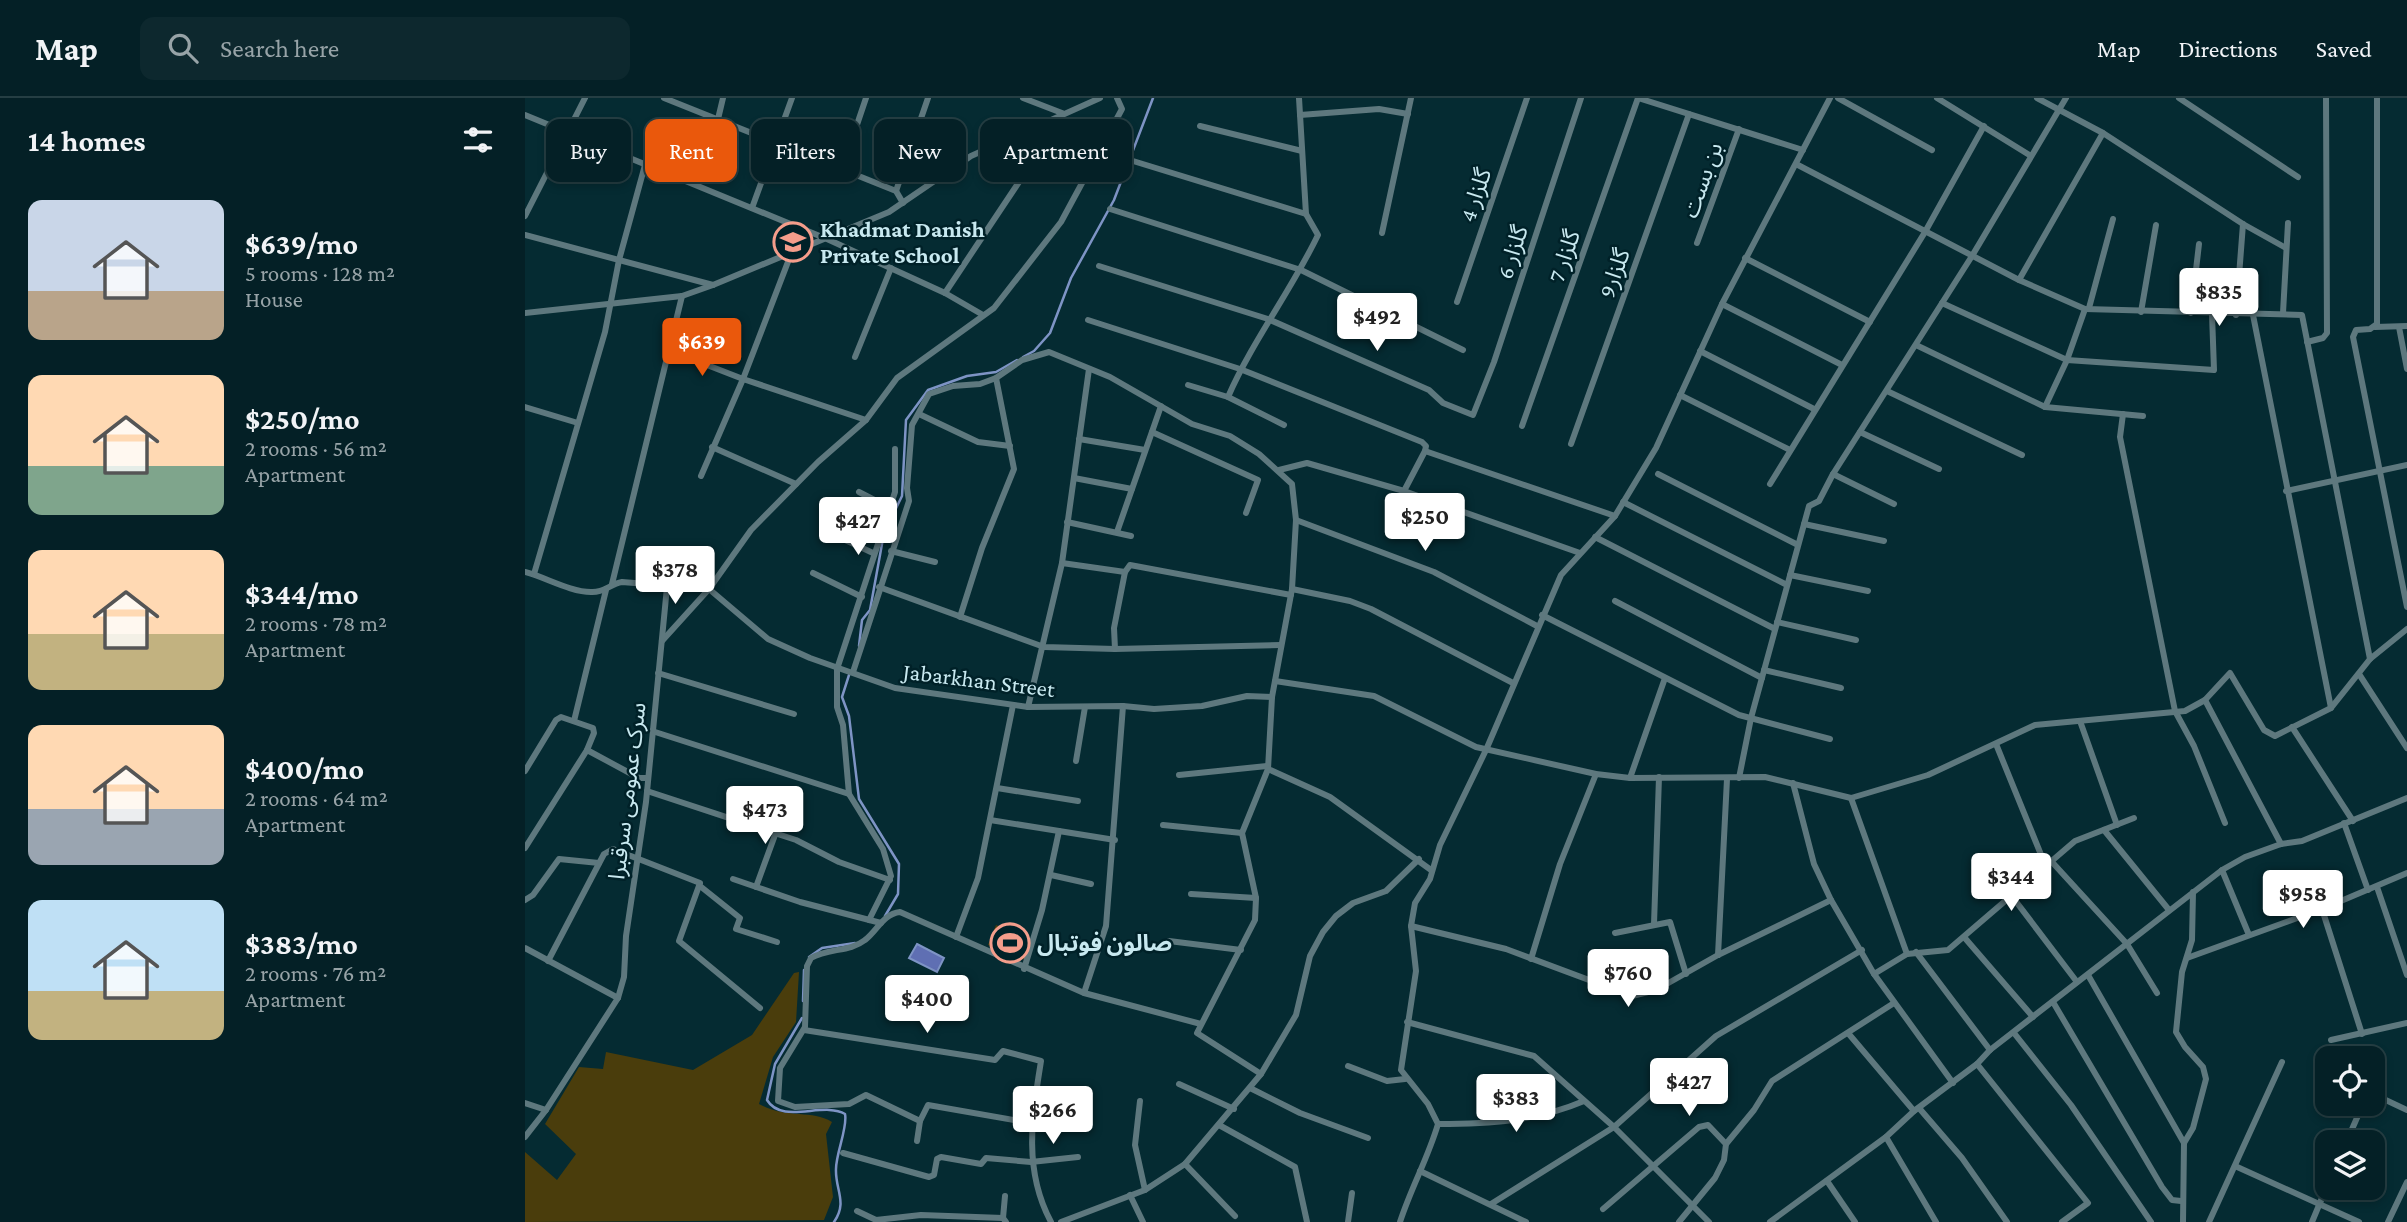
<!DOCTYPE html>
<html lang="en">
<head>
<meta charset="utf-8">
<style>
  :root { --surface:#042026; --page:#0d282e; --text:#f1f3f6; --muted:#97a3a7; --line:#253e43; --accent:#ea580c }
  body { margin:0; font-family:"Crimson Pro","Noto Sans Arabic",serif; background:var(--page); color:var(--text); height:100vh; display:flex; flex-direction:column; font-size:26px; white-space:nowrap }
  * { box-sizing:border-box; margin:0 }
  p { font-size:23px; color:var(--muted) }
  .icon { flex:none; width:38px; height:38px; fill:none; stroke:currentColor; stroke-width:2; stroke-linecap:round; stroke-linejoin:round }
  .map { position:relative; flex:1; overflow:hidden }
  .details { display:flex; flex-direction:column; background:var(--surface); width:525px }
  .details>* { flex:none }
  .hud { position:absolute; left:21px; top:21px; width:665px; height:63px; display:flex; gap:14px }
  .fabs { position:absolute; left:1790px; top:948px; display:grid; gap:14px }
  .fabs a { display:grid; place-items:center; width:70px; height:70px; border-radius:14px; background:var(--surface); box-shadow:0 4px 10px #0003,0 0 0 2px var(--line); font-size:35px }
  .price { position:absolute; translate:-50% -60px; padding:0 16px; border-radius:7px; background:#fff; color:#222; font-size:23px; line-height:46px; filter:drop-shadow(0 2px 4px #0008) }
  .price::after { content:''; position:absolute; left:50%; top:42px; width:21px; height:16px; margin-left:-10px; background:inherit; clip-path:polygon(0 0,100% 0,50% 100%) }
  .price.current { background:var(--accent); color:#fff }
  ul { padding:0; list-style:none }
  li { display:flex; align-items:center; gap:21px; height:175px; padding:0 28px }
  li span { display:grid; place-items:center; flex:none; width:196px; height:140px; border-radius:14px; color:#555 }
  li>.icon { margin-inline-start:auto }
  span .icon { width:84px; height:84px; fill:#fffc; stroke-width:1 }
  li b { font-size:30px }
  h2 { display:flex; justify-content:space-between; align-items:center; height:84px; padding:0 28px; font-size:30px }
  .chip { padding:0 24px; border-radius:14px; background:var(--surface); box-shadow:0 4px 10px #0003,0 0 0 2px var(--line); font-size:24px; line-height:63px }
  .chip.current { background:var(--accent); color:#fff }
  header { display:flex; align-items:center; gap:42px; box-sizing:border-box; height:98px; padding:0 35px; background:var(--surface); border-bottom:2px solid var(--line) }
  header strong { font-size:33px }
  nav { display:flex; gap:38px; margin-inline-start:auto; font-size:24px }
  .search { width:490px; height:63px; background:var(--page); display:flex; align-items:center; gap:18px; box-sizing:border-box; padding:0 24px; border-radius:14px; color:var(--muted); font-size:26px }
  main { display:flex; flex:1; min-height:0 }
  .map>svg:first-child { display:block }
  .green { fill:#4a3d0c }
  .water { fill:#5f6fb3; stroke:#7e94c5; stroke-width:2 }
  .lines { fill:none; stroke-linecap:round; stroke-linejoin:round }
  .stream { stroke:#7e94c5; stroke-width:2.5 }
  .minor { stroke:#5e787e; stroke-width:6 }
  .labels { text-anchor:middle; stroke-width:5; stroke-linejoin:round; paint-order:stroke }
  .street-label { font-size:23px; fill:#c8e9f0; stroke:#002128 }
  .poi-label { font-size:23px; font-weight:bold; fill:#c8e9f0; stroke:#002128; text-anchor:start }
</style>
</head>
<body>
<header>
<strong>Map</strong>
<div class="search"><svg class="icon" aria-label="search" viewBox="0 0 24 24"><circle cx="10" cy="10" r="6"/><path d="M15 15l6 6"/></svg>Search here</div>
<nav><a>Map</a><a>Directions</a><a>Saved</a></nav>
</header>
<main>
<section class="details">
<h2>14 homes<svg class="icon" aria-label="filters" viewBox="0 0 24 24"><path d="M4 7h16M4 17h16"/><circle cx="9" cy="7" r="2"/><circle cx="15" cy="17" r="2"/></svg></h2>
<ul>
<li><span style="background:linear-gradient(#c9d6e8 65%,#b9a48a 0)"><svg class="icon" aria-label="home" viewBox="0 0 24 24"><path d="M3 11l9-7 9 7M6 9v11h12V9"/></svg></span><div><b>$639/mo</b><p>5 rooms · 128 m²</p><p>House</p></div></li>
<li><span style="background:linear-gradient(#ffd9b3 65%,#7fa58c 0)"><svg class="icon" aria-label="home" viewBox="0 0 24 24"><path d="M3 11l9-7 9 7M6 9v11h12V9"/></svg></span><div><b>$250/mo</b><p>2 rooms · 56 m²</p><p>Apartment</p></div></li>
<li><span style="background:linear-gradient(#ffd9b3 60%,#c2b280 0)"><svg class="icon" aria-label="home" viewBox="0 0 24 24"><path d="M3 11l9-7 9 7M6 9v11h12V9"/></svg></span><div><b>$344/mo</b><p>2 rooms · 78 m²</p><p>Apartment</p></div></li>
<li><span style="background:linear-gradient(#ffd9b3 60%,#9aa5b1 0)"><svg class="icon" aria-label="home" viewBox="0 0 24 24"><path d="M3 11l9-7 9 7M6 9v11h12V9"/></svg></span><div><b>$400/mo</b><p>2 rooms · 64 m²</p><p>Apartment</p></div></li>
<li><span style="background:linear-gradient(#bfe0f5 65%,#c2b280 0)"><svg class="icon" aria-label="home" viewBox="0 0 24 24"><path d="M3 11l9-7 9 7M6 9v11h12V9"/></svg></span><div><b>$383/mo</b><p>2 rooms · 76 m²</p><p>Apartment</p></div></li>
</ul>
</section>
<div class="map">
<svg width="1882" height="1124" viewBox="0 0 1882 1124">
  <rect width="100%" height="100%" fill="#052b32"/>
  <g class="green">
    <path d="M471 827 508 842 500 862 463 847Z"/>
    <path d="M274 874 271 924 248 959 234 1006C262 1022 286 1011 307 1024L301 1036 308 1099 299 1122 0 1124V1054L32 1082 51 1056 20 1026 54 969 78 971 81 954 168 972 227 937 269 875Z"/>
  </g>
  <path class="water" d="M392 846 419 860 412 874 384 860Z"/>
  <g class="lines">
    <g class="stream">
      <path d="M498 259 509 253 525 235 546 180 589 102 628 0"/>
      <path d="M334 548 337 522 345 512 359 435 377 398 381 322 403 292 442 278 471 274 492 262"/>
      <path d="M324 577 317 599 324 618 334 701 374 766 373 796 360 818"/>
      <path d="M284 859 297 850 330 845"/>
      <path d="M278 903 279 872"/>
      <path d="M277 920 250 966 242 1002C257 1027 299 1003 320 1016 323 1029 311 1055 311 1071 310 1092 323 1104 309 1124"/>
    </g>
    <g class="minor">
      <path d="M139 0 371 93 378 105"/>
      <path d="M1113 0 1278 52"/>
      <path d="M1313 0 1407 52"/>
      <path d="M1412 0 1506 58"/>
      <path d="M1512 0 1578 35 1718 126 1761 150"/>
      <path d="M1654 0 1773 79"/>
      <path d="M1852 0V226L1845 231 1831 232 1828 239 1882 509"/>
      <path d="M0 17 302 141 420 195 458 217"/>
      <path d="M775 17 854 11 883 16"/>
      <path d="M193 21 198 0"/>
      <path d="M675 28 777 53"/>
      <path d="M608 63 781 116"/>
      <path d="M1271 66 1494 182 1560 211 1777 217 1845 561"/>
      <path d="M317 71 341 0"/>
      <path d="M371 93 403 0"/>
      <path d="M227 110 267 0"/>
      <path d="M585 111 776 172 938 252"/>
      <path d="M0 118 60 0"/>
      <path d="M857 135 886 0"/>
      <path d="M0 137 188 187"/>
      <path d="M1172 145 1214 31"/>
      <path d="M1220 160 1345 224"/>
      <path d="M574 168 743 221 904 292 918 305 948 317 969 264 1056 0"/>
      <path d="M1494 182 1578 35"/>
      <path d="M420 195 528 33 537 15 498 0"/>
      <path d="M932 204 1002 0"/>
      <path d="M1417 205 1542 262 1689 272 1687 216"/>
      <path d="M1197 206 1317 267"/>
      <path d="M1564 210 1588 121"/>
      <path d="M1616 214 1631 127"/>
      <path d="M0 215 157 198 188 187 364 114 446 58 575 0"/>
      <path d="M1666 215 1674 146"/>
      <path d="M1758 215 1763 125"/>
      <path d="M1711 217 1718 126"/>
      <path d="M1728 217 1806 610"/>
      <path d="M563 222 715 271 897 344 901 348 900 353 879 393"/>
      <path d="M1850 229 1882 228"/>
      <path d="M1874 229 1882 271"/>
      <path d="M1782 244 1798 240 1802 235 1801 0"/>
      <path d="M1391 247 1520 309 1618 318"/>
      <path d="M146 253 218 281 341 322"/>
      <path d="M1175 253 1289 311"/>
      <path d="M330 259 366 170"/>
      <path d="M663 287 703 299 759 327"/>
      <path d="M1362 293 1497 357"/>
      <path d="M1155 297 1265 352"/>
      <path d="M703 299C728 242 766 193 793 137L781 116 774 0"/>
      <path d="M0 309 53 325"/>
      <path d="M1520 309 1542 262 1560 211"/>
      <path d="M394 316 453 344 485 348"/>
      <path d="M1598 316 1595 339 1650 613 1669 648 1700 725"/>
      <path d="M997 328 1113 0"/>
      <path d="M627 334 733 382 721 415"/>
      <path d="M1335 334 1414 371"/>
      <path d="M554 341 620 352"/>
      <path d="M1046 346 1164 16"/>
      <path d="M187 349 271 386"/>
      <path d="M900 353 1090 418"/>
      <path d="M754 372 782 365 879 393 1055 455"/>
      <path d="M1133 376 1273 447"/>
      <path d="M1308 376 1369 406"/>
      <path d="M176 378 218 281 266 156"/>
      <path d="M549 380 607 391"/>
      <path d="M1245 386 1400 134 1459 28"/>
      <path d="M1761 393 1882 367"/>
      <path d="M334 394 365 410"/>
      <path d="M1098 404 1262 487"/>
      <path d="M771 422 909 474 1012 528"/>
      <path d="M542 424 606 438"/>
      <path d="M1279 426 1359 443"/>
      <path d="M301 433 348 455"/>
      <path d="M592 434 636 308"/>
      <path d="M1070 439 1250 531"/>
      <path d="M366 453 410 464"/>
      <path d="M537 465 600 474"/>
      <path d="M0 474C20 479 45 494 66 494 79 495 85 486 97 484L184 491"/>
      <path d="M288 475 337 499"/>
      <path d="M9 476 80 234 94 162 120 67"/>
      <path d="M1265 477 1343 493"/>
      <path d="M87 486 157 198"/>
      <path d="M354 489 519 549 590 551 756 547"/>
      <path d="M184 491 243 541 285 560 370 590 503 609 598 608 629 611 677 608 722 598 747 599"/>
      <path d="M767 491 825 503 846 511 988 585"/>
      <path d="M1090 503 1237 580"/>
      <path d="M1017 517 1214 617 1305 641"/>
      <path d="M435 519 457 450 489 371 471 280"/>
      <path d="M1252 524 1331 542"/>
      <path d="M137 543 184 491 226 432 293 364 341 322 372 280 469 210 536 124 597 11 592 0"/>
      <path d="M590 551 589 530 600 474 605 467 766 497"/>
      <path d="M1239 572 1316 590"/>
      <path d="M328 574 384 403 382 390 387 327 404 296 428 288 455 286 471 280 497 262 524 254 585 279 667 326 705 338 734 356 767 386 771 422 767 491 747 599 743 671 805 699 906 772"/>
      <path d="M133 575 269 616"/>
      <path d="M1834 576 1882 650"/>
      <path d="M750 583 849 598 951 649 1071 676 1105 680 1240 679 1326 700 1403 677 1510 627 1660 613 1680 602 1705 575 1739 632 1750 638 1806 610 1845 561 1882 531"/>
      <path d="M1680 602 1756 746"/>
      <path d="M503 609 537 465 564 271"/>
      <path d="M49 623 81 492"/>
      <path d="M1555 623 1592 727"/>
      <path d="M1767 629 1828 723"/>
      <path d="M127 633 324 696"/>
      <path d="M1471 646 1521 769"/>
      <path d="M62 652 114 680H122"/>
      <path d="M551 663 560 609"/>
      <path d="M0 673 31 622 36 619 68 630 69 635 62 652 0 750"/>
      <path d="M654 677 742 668"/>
      <path d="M1105 680 1140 580"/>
      <path d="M1214 680 1226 620 1284 408 1294 403 1308 376 1447 158 1541 0"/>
      <path d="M1268 685 1289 766 1306 802 1349 876 1428 985"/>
      <path d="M472 690 553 703"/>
      <path d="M122 693 271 742 314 764 365 782"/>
      <path d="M1326 700 1382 856"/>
      <path d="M465 722 590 742"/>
      <path d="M1819 725 1843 792"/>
      <path d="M638 727 717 735"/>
      <path d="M1579 732 1644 812"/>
      <path d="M1527 764 1602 846 1632 895"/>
      <path d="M1697 772 1724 837"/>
      <path d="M526 777 566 786"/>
      <path d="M208 781 275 804 356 825"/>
      <path d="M175 788 215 820 211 831 252 844"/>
      <path d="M231 789 250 737"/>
      <path d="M1852 789 1882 877"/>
      <path d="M666 796 731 800"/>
      <path d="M1486 797 1552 884"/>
      <path d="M0 802 8 797 34 761 74 765"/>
      <path d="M1797 811 1837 936"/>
      <path d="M344 822 366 778 358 751 324 696 318 627 312 609V571L370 394V351"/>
      <path d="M1129 826 1134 679"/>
      <path d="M886 828 981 851 1107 898 1131 892 1193 857 1306 802"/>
      <path d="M1090 835 1145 824 1161 876"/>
      <path d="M431 839 453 780 488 607"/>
      <path d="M1439 839 1508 919"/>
      <path d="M644 843 716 852"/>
      <path d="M0 850 93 900"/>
      <path d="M1391 854 1465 952"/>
      <path d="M1193 857 1202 681"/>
      <path d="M1662 860 1797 811 1882 775"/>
      <path d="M1006 861 1035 766 1071 676"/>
      <path d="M23 863 79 756 88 751 175 785 154 843 235 910"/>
      <path d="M499 871 517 812 534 733"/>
      <path d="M1349 876 1382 856 1423 852 1550 743 1609 720"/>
      <path d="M1563 877 1659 1045"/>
      <path d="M559 895 581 828 598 608"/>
      <path d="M1528 904 1637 1089 1647 1102 1656 1103"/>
      <path d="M882 924 1009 958 1089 1029 1184 1124"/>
      <path d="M279 932 470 962 478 953 516 963C507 1019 498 1072 526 1124"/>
      <path d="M1323 935 1389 1013"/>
      <path d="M1489 935 1546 1007 1626 1124"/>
      <path d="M1806 942 1882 925"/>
      <path d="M1452 966 1563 1105 1537 1124"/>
      <path d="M823 968 862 983 880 981"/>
      <path d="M736 976 672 935 730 822 731 800 717 735 743 671"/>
      <path d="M654 986 709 1011"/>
      <path d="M725 990 775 1015 843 1040"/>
      <path d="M1848 996 1882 1012"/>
      <path d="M615 1003 610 1047 620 1092"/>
      <path d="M0 1005 21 1012"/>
      <path d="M1394 1010 1437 1060 1482 1124"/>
      <path d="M506 1025 403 1007 395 1023 341 997 324 1006 270 1009 253 1003 255 970 280 929 282 868 286 860C303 850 325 854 340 842 352 833 358 816 375 814L559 895 676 926"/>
      <path d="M913 1026C965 1026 1012 1023 1059 1003"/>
      <path d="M694 1027 770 1069 782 1124"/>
      <path d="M0 1039 21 1012 93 900 99 879 101 838 121 704 142 489"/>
      <path d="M1361 1039 1411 1124"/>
      <path d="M392 1043 395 1023"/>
      <path d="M1821 1045 1838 1006"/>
      <path d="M318 1055 404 1079 409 1077 412 1061 416 1059 456 1066 461 1060 506 1064 553 1059"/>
      <path d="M660 1066 710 1118"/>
      <path d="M1710 1068 1834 1124"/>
      <path d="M895 1073 1001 1124"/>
      <path d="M1302 1083 1330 1124"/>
      <path d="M605 1097 618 1124"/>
      <path d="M480 1098 478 1120 481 1124"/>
      <path d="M966 1106 1089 1029 1191 938 1337 852"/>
      <path d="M1078 1111 1174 1029 1183 1027 1201 1046"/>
      <path d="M332 1113 351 1122 396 1117 478 1120"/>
      <path d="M536 1124 620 1092 660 1066 736 976 771 917 785 858 798 834 811 818 828 805 861 793 894 761"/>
      <path d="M823 1124 827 1095"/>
      <path d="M875 1124C886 1090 903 1060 913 1026L903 1006 876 972 891 873 886 828 890 805 905 781 915 747 961 652 1036 477 1090 418 1131 350 1197 206 1305 0"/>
      <path d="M1154 1124 1190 1080 1199 1062 1201 1046 1229 1012 1247 983 1369 905"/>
      <path d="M1245 1124 1361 1039 1389 1013 1452 966 1465 952 1697 772 1720 759 1756 746 1777 743 1882 700"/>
      <path d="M1658 1124 1659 1045 1668 1030 1681 981 1678 969 1660 949 1651 934 1657 874 1667 842 1668 794"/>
      <path d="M1684 1124 1757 964"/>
      <path d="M1787 1124 1802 1088"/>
      <path d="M1863 1124 1882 1084"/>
    </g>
  </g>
  <defs>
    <g id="school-ring" transform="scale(2.0125)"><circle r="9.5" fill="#002128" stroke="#f49d8b" stroke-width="1.5"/><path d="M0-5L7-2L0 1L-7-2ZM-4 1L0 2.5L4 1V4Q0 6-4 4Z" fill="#f49d8b"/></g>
    <g id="stadium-ring" transform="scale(2.0125)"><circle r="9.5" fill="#002128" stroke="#f49d8b" stroke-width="1.5"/><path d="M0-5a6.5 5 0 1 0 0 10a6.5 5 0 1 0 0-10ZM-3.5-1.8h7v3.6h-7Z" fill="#f49d8b"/></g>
  </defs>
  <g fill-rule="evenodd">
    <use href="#school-ring" x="268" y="144"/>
    <use href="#stadium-ring" x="485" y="845"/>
  </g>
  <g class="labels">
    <g class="street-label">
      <text transform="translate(1177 82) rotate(-70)" y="8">بن بست</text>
      <text transform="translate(950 97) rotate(-71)" y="8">گلزار 4</text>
      <text transform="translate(987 154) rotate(-72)" y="8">گلزار 6</text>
      <text transform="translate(1039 158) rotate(-71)" y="8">گلزار 7</text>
      <text transform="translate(1089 175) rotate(-70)" y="8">گلزار9</text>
      <text transform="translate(454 582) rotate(7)" y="8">Jabarkhan Street</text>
      <text transform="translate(102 693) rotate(-83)" y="8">سرک عمومی سرقبرا</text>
    </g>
    <g class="poi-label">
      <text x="295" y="139">Khadmat Danish<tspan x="295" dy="26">Private School</tspan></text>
      <text x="512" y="853">صالون فوتبال</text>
    </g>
  </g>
</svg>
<div class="fabs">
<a><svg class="icon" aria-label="locate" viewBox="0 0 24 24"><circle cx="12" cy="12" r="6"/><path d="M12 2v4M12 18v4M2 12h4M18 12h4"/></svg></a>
<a><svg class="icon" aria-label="layers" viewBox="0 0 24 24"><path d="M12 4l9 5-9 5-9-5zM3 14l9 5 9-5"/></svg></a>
</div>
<b class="price" style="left:1694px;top:230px">$835</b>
<b class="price" style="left:852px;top:255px">$492</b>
<b class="price current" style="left:177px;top:280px">$639</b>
<b class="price" style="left:900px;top:455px">$250</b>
<b class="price" style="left:333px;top:459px">$427</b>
<b class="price" style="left:150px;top:508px">$378</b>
<b class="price" style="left:240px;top:748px">$473</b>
<b class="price" style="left:1486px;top:815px">$344</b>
<b class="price" style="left:1778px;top:832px">$958</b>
<b class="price" style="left:1103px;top:911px">$760</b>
<b class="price" style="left:402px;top:937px">$400</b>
<b class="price" style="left:1164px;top:1020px">$427</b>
<b class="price" style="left:991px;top:1036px">$383</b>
<b class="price" style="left:528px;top:1048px">$266</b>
<div class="hud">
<a class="chip">Buy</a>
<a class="chip current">Rent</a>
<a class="chip">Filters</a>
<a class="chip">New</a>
<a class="chip">Apartment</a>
</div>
</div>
</main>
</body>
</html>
